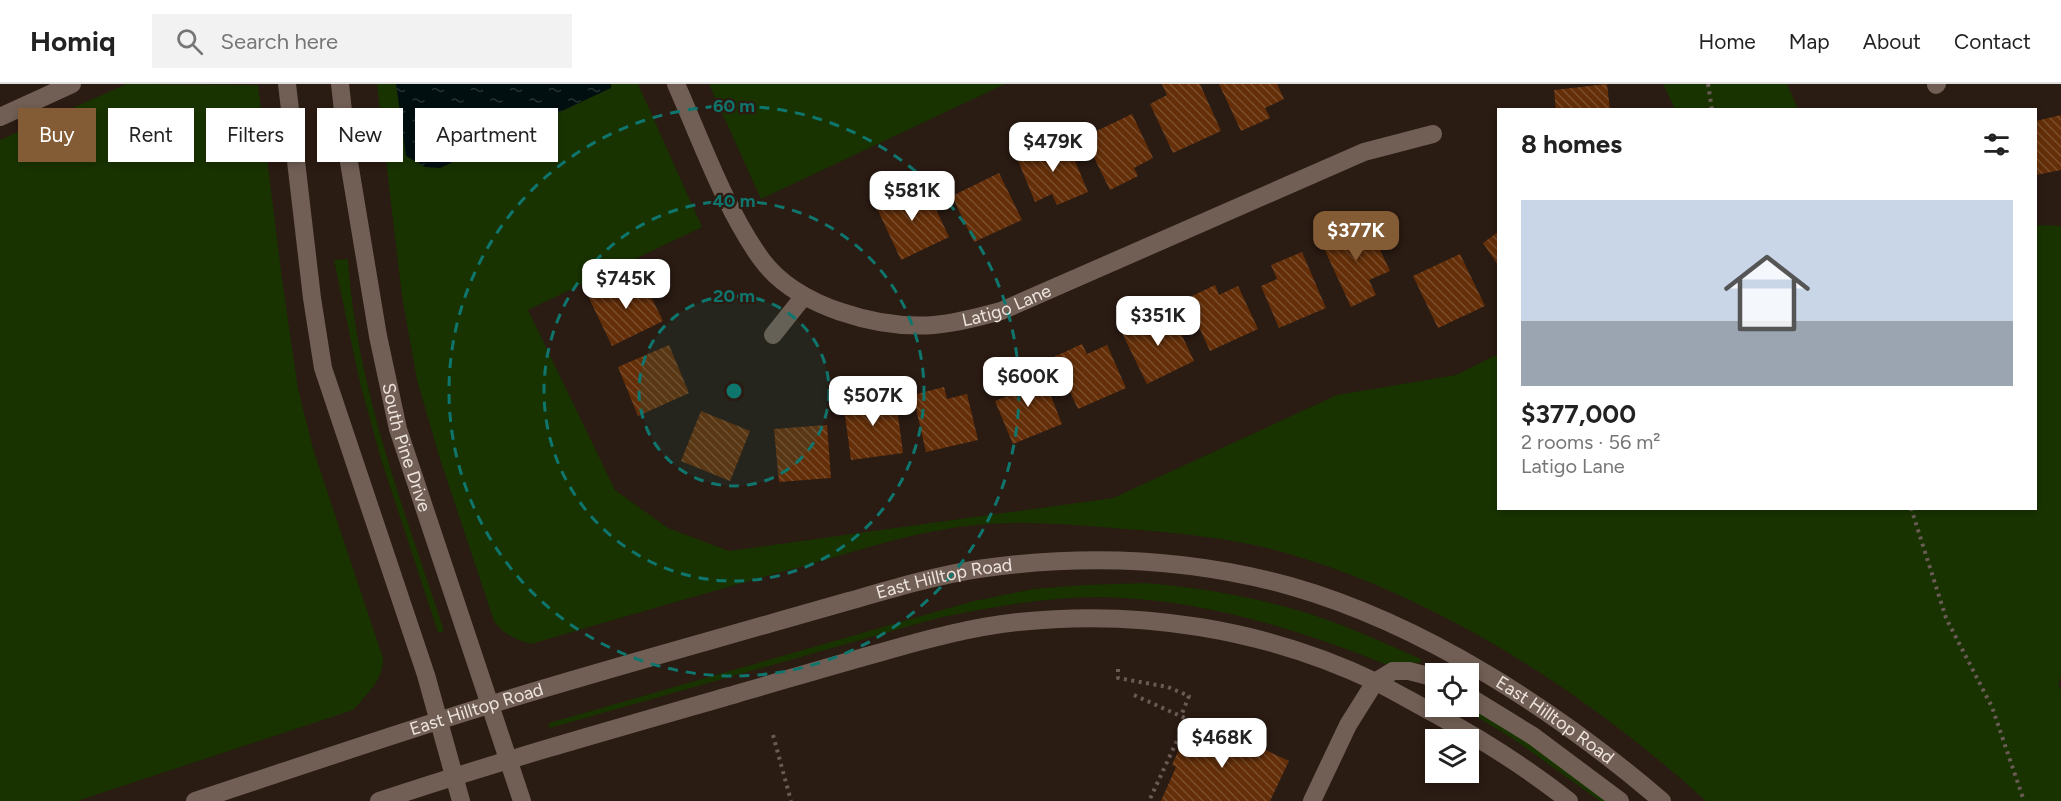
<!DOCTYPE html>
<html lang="en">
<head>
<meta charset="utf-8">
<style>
  :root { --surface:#fff; --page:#f2f2f2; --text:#222; --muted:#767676; --line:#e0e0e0; --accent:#835b35 }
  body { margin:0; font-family:Figtree,sans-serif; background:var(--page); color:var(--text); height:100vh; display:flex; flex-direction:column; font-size:22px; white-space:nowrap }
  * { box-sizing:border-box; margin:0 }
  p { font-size:20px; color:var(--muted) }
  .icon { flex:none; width:33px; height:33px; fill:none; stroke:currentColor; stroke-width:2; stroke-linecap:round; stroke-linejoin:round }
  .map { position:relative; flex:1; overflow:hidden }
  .panel { position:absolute; left:1497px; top:24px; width:540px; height:402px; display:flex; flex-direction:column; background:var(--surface); border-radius:0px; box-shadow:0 3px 9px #0003 }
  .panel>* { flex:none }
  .guide { position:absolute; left:18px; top:24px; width:570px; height:54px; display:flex; gap:12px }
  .controls { position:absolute; left:1425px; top:579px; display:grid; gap:12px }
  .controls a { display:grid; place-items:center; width:54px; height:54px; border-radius:0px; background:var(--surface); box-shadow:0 3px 9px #0003; font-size:30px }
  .price { position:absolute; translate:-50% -51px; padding:0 14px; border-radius:12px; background:#fff; color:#222; font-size:20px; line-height:39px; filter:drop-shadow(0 2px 3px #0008) }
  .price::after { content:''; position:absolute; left:50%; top:36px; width:18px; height:14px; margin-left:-9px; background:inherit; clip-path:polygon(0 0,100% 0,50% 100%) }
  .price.selected { background:var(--accent); color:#fff }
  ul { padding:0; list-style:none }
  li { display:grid; align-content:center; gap:12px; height:318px; padding:0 24px }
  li+li { border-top:2px solid var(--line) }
  li span { display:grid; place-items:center; height:186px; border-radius:0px; color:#555 }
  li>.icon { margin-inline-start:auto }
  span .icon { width:108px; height:108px; fill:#fffc; stroke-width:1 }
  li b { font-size:26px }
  h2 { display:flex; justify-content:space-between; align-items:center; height:72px; padding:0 24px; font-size:26px }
  .tag { padding:0 21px; border-radius:0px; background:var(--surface); box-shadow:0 3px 9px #0003; font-size:21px; line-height:54px }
  .tag.selected { background:var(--accent); color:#fff }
  header { display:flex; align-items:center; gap:36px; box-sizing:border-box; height:84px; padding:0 30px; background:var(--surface); border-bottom:2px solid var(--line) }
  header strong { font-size:28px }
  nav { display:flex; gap:33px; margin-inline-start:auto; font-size:21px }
  .search { width:420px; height:54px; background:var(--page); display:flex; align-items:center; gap:15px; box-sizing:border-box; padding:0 21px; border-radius:0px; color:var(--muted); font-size:22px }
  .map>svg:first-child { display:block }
  .grass { fill:#193300 }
  .water { fill:url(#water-ripples) }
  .building { fill:url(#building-back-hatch) }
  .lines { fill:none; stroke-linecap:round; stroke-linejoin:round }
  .path { stroke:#695b54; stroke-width:4; stroke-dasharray:3 4.5; stroke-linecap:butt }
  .street { stroke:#715f55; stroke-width:18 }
  .secondary { stroke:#715f55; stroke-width:18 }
  .ring { fill:none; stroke:#0f766e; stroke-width:3; stroke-dasharray:10 8 }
  .labels { text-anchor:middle; stroke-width:4.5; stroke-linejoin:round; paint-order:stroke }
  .street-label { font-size:18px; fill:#eee4de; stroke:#2a1b13 }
  .centre { fill:#0f766e; stroke:#2a1b13; stroke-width:3 }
  .ring-label { font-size:18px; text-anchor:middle; font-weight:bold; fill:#0f766e; stroke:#2a1b13; stroke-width:4.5; stroke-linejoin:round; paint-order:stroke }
</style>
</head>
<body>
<header>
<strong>Homiq</strong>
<div class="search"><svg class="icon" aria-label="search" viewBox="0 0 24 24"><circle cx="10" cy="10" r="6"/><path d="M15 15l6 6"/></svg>Search here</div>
<nav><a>Home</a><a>Map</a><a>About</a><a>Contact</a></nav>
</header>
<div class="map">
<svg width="2061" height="717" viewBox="0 0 2061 717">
  <defs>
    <pattern id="water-ripples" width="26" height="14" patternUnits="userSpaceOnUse" patternTransform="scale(1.5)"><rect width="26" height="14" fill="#020f11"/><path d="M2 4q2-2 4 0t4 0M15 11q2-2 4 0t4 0" fill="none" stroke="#273233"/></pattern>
    <pattern id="building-back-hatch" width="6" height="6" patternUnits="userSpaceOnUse" patternTransform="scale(1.5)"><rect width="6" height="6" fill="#642f08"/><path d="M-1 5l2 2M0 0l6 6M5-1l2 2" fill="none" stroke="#7a4d2c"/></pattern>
  </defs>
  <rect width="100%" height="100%" fill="#2a1b13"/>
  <g class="grass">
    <path d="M127 0 258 1 282 195 298 305 314 368 383 574C384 596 366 611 353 626L77 717H0V56Z"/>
    <path d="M377 0H638L702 143 528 226 615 406 668 444 729 467 1113 414 1337 311 1456 291 1498 270V424H2036V141L2061 142V593L2058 600 2061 606V717H1706C1587 609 1438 512 1282 468 1228 453 1169 448 1112 444 1055 439 998 435 941 446 894 454 847 470 800 483 710 508 620 534 531 560 515 555 504 551 494 537L440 375 417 296 402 212Z"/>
    <path d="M709 0H1005L761 115Z"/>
    <path d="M1663 0H1787L1798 25H1675Z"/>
    <path d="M348 175C356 303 404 424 443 544V548H438L381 375 360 299 334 176Z"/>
    <path d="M1145 499C1195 503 1244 511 1293 525 1337 537 1380 557 1421 575L1420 579 1397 578 1385 580C1295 544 1199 515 1101 513 1047 513 991 523 938 534L550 644 548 641 549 639 970 518 1033 505 1086 501Z"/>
    <path d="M1468 622 1522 653 1606 717H1600L1512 654 1460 623Z"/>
  </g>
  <path class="water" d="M396 0H611V4L440 84 425 83 406 72Z"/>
  <g class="building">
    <path d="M1162 0H1200L1221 47 1173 69 1150 20 1167 11Z"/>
    <path d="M1219 0H1277L1284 15 1265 24 1270 34 1241 47Z"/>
    <path d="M1607 0 1610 26H1556L1554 6Z"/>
    <path d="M1132 30 1153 74 1134 84 1138 92 1110 106 1084 53Z"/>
    <path d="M2061 31V86L2036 91V37Z"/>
    <path d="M1065 53 1088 108 1057 121 1052 110 1035 118 1017 74Z"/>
    <path d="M999 89 1022 136 974 158 952 112Z"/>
    <path d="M924 100 949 153 901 176 876 122Z"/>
    <path d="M1367 138 1390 187 1369 196 1376 211 1351 223 1322 160Z"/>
    <path d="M1498 148V181L1483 159Z"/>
    <path d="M1302 168 1326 224 1279 244 1261 202 1277 195 1271 181Z"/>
    <path d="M1460 170 1485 222 1438 244 1413 192Z"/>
    <path d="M640 190 663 237 612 262 589 214Z"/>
    <path d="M1215 201 1219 211 1238 202 1258 245 1210 267 1186 215Z"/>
    <path d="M1170 226 1194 277 1147 300 1122 249Z"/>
    <path d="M1082 260 1087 270 1107 261 1126 304 1078 325 1054 273Z"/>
    <path d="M669 261 689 309 638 332 618 283Z"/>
    <path d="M1040 285 1062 340 1013 360 995 317 1014 309 1009 298Z"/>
    <path d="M944 303 947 315 967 310 978 356 926 368 913 311Z"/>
    <path d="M895 309 903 369 851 376 843 317Z"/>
    <path d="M701 327 750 347 730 397 681 377Z"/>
    <path d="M827 341 831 394 779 398 774 345Z"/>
    <path d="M1192 636 1222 647 1220 651 1256 667 1259 663 1289 677 1270 717H1161L1176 683 1172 681Z"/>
  </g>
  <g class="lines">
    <g class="path">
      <path d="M1708 0 1712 26"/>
      <path d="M1911 424 1946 534 1992 623 2024 717"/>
      <path d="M1118 585V594L1168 603 1189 612 1181 632"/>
      <path d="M1134 611 1187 635 1149 717"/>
      <path d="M773 651 791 717"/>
    </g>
    <g class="street">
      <path id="s1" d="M676 0C701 56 726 127 762 176 797 223 878 245 934 241 957 239 979 233 1001 227L1364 68 1433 50"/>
      <path d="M1936 1 1937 0"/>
      <path d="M0 33 72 0"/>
      <path d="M773 251 804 212"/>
      <path d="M1312 717 1348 641 1375 598"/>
    </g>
    <g class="secondary">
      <path d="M287 0 312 214 323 284 426 591 461 717"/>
      <path id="s2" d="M340 0 348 72 378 252 398 345 522 717"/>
      <path d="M1375 598 1393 587H1409L1436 594"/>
      <path d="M1468 612 1533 652 1620 717"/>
      <path id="s3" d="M195 717C277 690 359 662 441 636 528 608 617 583 705 558 753 544 801 531 849 517 891 505 934 492 978 485 1082 470 1189 474 1290 502 1424 540 1557 627 1662 717"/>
      <path d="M379 717C497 678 617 644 736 610 785 596 834 581 882 568 927 555 972 543 1018 538 1140 525 1265 545 1376 598 1396 608 1416 620 1437 631 1483 656 1527 684 1569 717"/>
    </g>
  </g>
  <circle cx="734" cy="307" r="95" fill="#0f766e" fill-opacity=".12"/>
  <g class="ring">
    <circle cx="734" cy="307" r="95"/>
    <circle cx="734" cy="307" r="190"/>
    <circle cx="734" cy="307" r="285"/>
  </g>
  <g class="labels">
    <g class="street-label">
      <text dy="6" stroke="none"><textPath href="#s1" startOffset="462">Latigo Lane</textPath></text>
      <text dy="6" stroke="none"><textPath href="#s2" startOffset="370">South Pine Drive</textPath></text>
      <text dy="6" stroke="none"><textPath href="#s3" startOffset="782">East Hilltop Road</textPath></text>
      <text dy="6" stroke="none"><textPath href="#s3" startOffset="296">East Hilltop Road</textPath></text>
      <text dy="6" stroke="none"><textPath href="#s3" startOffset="1430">East Hilltop Road</textPath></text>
    </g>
  </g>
  <circle cx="734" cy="307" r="9" class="centre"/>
  <g class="ring-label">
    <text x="734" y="28">60 m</text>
    <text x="734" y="123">40 m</text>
    <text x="734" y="218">20 m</text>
  </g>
</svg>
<div class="controls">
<a><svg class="icon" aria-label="locate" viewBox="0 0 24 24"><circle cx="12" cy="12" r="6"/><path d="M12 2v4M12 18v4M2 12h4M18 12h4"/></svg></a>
<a><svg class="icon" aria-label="layers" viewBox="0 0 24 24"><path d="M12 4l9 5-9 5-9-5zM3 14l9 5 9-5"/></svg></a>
</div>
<b class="price" style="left:1053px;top:89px">$479K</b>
<b class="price" style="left:912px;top:138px">$581K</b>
<b class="price selected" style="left:1356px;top:178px">$377K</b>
<b class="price" style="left:626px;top:226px">$745K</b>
<b class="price" style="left:1158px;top:263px">$351K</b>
<b class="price" style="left:1028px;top:324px">$600K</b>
<b class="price" style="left:873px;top:343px">$507K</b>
<b class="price" style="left:1222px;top:685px">$468K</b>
<div class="guide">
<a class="tag selected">Buy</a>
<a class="tag">Rent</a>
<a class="tag">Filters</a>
<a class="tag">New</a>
<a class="tag">Apartment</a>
</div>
<section class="panel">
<h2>8 homes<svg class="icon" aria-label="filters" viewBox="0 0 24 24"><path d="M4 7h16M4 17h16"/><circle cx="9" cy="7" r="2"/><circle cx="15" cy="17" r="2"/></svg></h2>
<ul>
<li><span style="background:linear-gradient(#c9d6e8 65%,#9aa5b1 0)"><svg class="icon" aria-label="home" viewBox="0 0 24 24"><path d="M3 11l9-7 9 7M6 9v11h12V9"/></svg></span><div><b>$377,000</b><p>2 rooms · 56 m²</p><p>Latigo Lane</p></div></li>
</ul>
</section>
</div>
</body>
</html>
